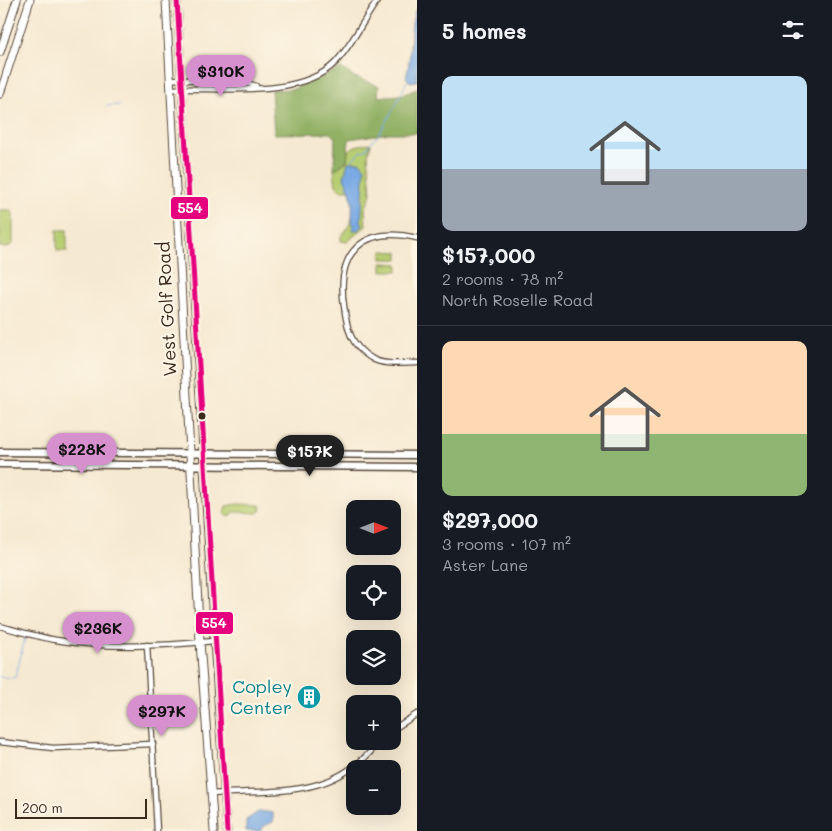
<!DOCTYPE html>
<html lang="en">
<head>
<meta charset="utf-8">
<style>
  :root { --surface:#171b24; --page:#20242c; --text:#f1f3f6; --muted:#9ea1a6; --line:#363941; --accent:#d690ce }
  body { margin:0; font-family:Mali,sans-serif; background:var(--page); color:var(--text); height:100vh; display:flex; flex-direction:column; font-size:19px; white-space:nowrap }
  * { box-sizing:border-box; margin:0 }
  p { font-size:16px; color:var(--muted) }
  .icon { flex:none; width:28px; height:28px; fill:none; stroke:currentColor; stroke-width:2; stroke-linecap:round; stroke-linejoin:round }
  .map { position:relative; flex:1; overflow:hidden }
  .drawer { display:flex; flex-direction:column; background:var(--surface); width:415px }
  .drawer>* { flex:none }
  .needle { width:32px; rotate:90deg }
  .tools { position:absolute; left:346px; top:500px; display:grid; gap:10px }
  .tools a { display:grid; place-items:center; width:55px; height:55px; border-radius:10px; background:var(--surface); box-shadow:0 5px 20px #0002; font-size:25px }
  .scale { position:absolute; left:15px; bottom:12px; width:132px; box-sizing:border-box; padding-left:5px; border:2px solid #3b2a1e; border-top:0; font-size:14px; line-height:18px; white-space:nowrap; color:#3b2a1e; -webkit-text-stroke:4px #fcf5e5; paint-order:stroke }
  .price { position:absolute; translate:-50% -42px; padding:0 11px; border-radius:18px; background:var(--accent); color:#111; font-size:16px; line-height:32px; filter:drop-shadow(0 1px 2px #0008) }
  .price::after { content:''; position:absolute; left:50%; top:30px; width:15px; height:11px; margin-left:-8px; background:inherit; clip-path:polygon(0 0,100% 0,50% 100%) }
  .price.active { background:#222; color:#fff }
  ul { padding:0; list-style:none }
  li { display:grid; align-content:center; gap:10px; height:265px; padding:0 25px }
  li+li { border-top:1px solid var(--line) }
  li span { display:grid; place-items:center; height:155px; border-radius:10px; color:#555 }
  li>.icon { margin-inline-start:auto }
  span .icon { width:90px; height:90px; fill:#fffc; stroke-width:1 }
  li b { font-size:21px }
  h2 { display:flex; justify-content:space-between; align-items:center; height:60px; padding:0 25px; font-size:21px }
  main { display:flex; flex:1; min-height:0 }
  .map>svg:first-child { display:block }
  .green { fill:#b8ce73; stroke:#7a7c48 }
  .forest { fill:#92b165; stroke:#666e42 }
  .water { fill:#7aaae4; stroke:#5a6a81 }
  .lines { fill:none; stroke-linecap:round; stroke-linejoin:round }
  .stream { stroke:#7aaae4; stroke-width:1 }
  .street-casing { stroke:#574739; stroke-width:7 }
  .secondary-casing { stroke:#574739; stroke-width:9 }
  .primary-casing { stroke:#574739; stroke-width:9 }
  .street { stroke:#fff; stroke-width:4.5 }
  .secondary { stroke:#fff; stroke-width:6 }
  .primary { stroke:#fff; stroke-width:7 }
  .bus-1-casing { stroke:#fcf5e5; stroke-width:9 }
  .bus-1 { stroke:#e5007d; stroke-width:5 }
  .bus-dot { fill:#3b2a1e; stroke:#fcf5e5; stroke-width:2 }
  .labels { text-anchor:middle; stroke-width:4.5; stroke-linejoin:round; paint-order:stroke }
  .street-label { font-size:18px; fill:#3b2a1e; stroke:#fcf5e5 }
  .culture-label { font-size:18px; fill:#0d838f; stroke:#fcf5e5; text-anchor:end }
  .line-badge { stroke:#fcf5e5; stroke-width:2 }
  .badge-label { font-size:14px; text-anchor:middle; font-weight:bold; fill:#fff }
</style>
</head>
<body>
<main>
<div class="map">
<svg width="417" height="831" viewBox="0 0 417 831">
  <rect width="100%" height="100%" fill="#fcf5e5"/>
  <filter id="ink" filterUnits="userSpaceOnUse"><feTurbulence type="fractalNoise" baseFrequency=".02" numOctaves="2"/><feDisplacementMap in="SourceGraphic" scale="10" xChannelSelector="R" yChannelSelector="G"/><feConvolveMatrix kernelMatrix="1 2 1 2 8 2 1 2 1" color-interpolation-filters="sRGB"/></filter>
  <filter id="wash" filterUnits="userSpaceOnUse"><feTurbulence type="fractalNoise" baseFrequency=".0096" numOctaves="4" result="noise"/><feDisplacementMap in="SourceGraphic" scale="20" xChannelSelector="R" yChannelSelector="G"/><feGaussianBlur stdDeviation="1.12" result="paint"/><feColorMatrix in="noise" values="0 0 0 0 0 0 0 0 0 0 0 0 0 0 0 0 0 1.4 0 .05"/><feComposite in="paint" operator="in"/></filter>
  <g filter="url(#wash)">
    <rect width="100%" height="100%" fill="#f6e9d1"/>
    <g class="green">
      <path d="M369 143 371 144 368 154 371 194 365 210 366 226 347 242 341 241V236C355 221 355 210 350 190H340L336 185 334 170 347 161 348 151 355 146Z"/>
      <path d="M0 210H11L13 213V244L7 248 0 247Z"/>
      <rect x="57" y="230" width="10" height="21"/>
      <path d="M382 251 398 252V259H382Z"/>
      <path d="M382 263 398 264V271H382Z"/>
      <path d="M237 504 260 505 261 511 258 513 234 512 230 517 224 514 226 506Z"/>
    </g>
    <path class="forest" d="M341 68 354 77 379 86 378 97C391 95 407 97 417 87V133H389L349 139 347 161 334 170 335 138 330 133 274 134 271 90 293 89Z"/>
    <g class="water">
      <path d="M417 6V81L410 82 406 77C413 54 407 29 417 6Z"/>
      <path d="M348 162H360L365 168 361 221 363 225 359 230H353C350 207 357 201 344 178Z"/>
      <path d="M260 811 273 813V822L264 826 261 831H246V820Z"/>
    </g>
    <g class="lines">
      <g class="stream">
        <path d="M106 106 120 105"/>
        <path d="M352 161 359 152 366 150C370 142 376 139 380 132 391 115 399 99 407 81"/>
        <path d="M0 677 14 678 16 675 25 638"/>
      </g>
    </g>
  </g>
  <g filter="url(#ink)">
    <g class="lines">
      <g class="street-casing">
        <g id="street">
          <path d="M170 79 244 82 256 86"/>
          <path d="M171 89C218 87 299 99 335 63 352 45 363 20 378 0"/>
          <path d="M417 238C363 225 336 252 344 306 347 329 351 346 371 358 383 366 404 363 417 363"/>
          <path d="M0 626C18 631 37 637 56 640 107 649 162 646 214 641"/>
          <path d="M147 645 157 831"/>
          <path d="M392 730 417 714"/>
          <path d="M0 742 53 748 153 744"/>
          <path d="M212 794C279 789 333 800 380 741"/>
        </g>
      </g>
      <g class="secondary-casing">
        <g id="secondary">
          <path d="M0 452 417 455"/>
          <path d="M0 464 417 467"/>
        </g>
      </g>
      <g class="primary-casing">
        <g id="primary">
          <path d="M166 0 200 642 214 831"/>
          <path d="M177 0 214 641 227 831"/>
          <path d="M0 52 17 0"/>
          <path d="M0 94 30 0"/>
        </g>
      </g>
      <use href="#street" class="street"/>
      <use href="#secondary" class="secondary"/>
      <use href="#primary" class="primary"/>
      <g class="bus-1-casing">
        <path id="bus-1" d="M177 0 227 831"/>
      </g>
      <use href="#bus-1" class="bus-1"/>
    </g>
  </g>
  <defs>
    <g id="building-disc" transform="scale(1.25)"><circle r="9.5" fill="#0f9aa8" stroke="#fcf5e5"/><path d="M-4-6H4V6H1V3H-1V6H-4ZM-2.5-4.3h1.7v1.8h-1.7ZM.8-4.3h1.7v1.8H.8ZM-2.5-1h1.7V.8h-1.7ZM.8-1h1.7V.8H.8Z" fill="#fff"/></g>
  </defs>
  <g fill-rule="evenodd">
    <use href="#building-disc" x="309" y="697"/>
  </g>
  <circle class="bus-dot" cx="202" cy="416" r="4.5"/>
  <g class="labels">
    <g class="street-label">
      <text transform="translate(167 309) rotate(-93)" y="6">West Golf Road</text>
    </g>
    <g class="culture-label">
      <text x="292" y="693">Copley<tspan x="292" dy="21">Center</tspan></text>
    </g>
  </g>
  <g class="line-badge">
    <rect x="170" y="196" width="39" height="24" rx="5" fill="#e5007d"/>
    <rect x="195" y="611" width="39" height="24" rx="5" fill="#e5007d"/>
  </g>
  <g class="badge-label">
    <text x="190" y="213">554</text>
    <text x="214" y="628">554</text>
  </g>
</svg>
<div class="tools">
<a><svg class="needle" viewBox="-14 -14 28 28"><path d="M0-13l5 13h-10z" fill="#e53935"/><path d="M0 13l5-13h-10z" fill="#9ea1a6"/></svg></a>
<a><svg class="icon" aria-label="locate" viewBox="0 0 24 24"><circle cx="12" cy="12" r="6"/><path d="M12 2v4M12 18v4M2 12h4M18 12h4"/></svg></a>
<a><svg class="icon" aria-label="layers" viewBox="0 0 24 24"><path d="M12 4l9 5-9 5-9-5zM3 14l9 5 9-5"/></svg></a>
<a>+</a>
<a>−</a>
</div>
<div class="scale">200 m</div>
<b class="price" style="left:221px;top:97px">$310K</b>
<b class="price" style="left:82px;top:475px">$228K</b>
<b class="price active" style="left:310px;top:477px">$157K</b>
<b class="price" style="left:98px;top:654px">$236K</b>
<b class="price" style="left:162px;top:737px">$297K</b>
</div>
<section class="drawer">
<h2>5 homes<svg class="icon" aria-label="filters" viewBox="0 0 24 24"><path d="M4 7h16M4 17h16"/><circle cx="9" cy="7" r="2"/><circle cx="15" cy="17" r="2"/></svg></h2>
<ul>
<li><span style="background:linear-gradient(#bfe0f5 60%,#9aa5b1 0)"><svg class="icon" aria-label="home" viewBox="0 0 24 24"><path d="M3 11l9-7 9 7M6 9v11h12V9"/></svg></span><div><b>$157,000</b><p>2 rooms · 78 m²</p><p>North Roselle Road</p></div></li>
<li><span style="background:linear-gradient(#ffd9b3 60%,#8fb573 0)"><svg class="icon" aria-label="home" viewBox="0 0 24 24"><path d="M3 11l9-7 9 7M6 9v11h12V9"/></svg></span><div><b>$297,000</b><p>3 rooms · 107 m²</p><p>Aster Lane</p></div></li>
</ul>
</section>
</main>
</body>
</html>
